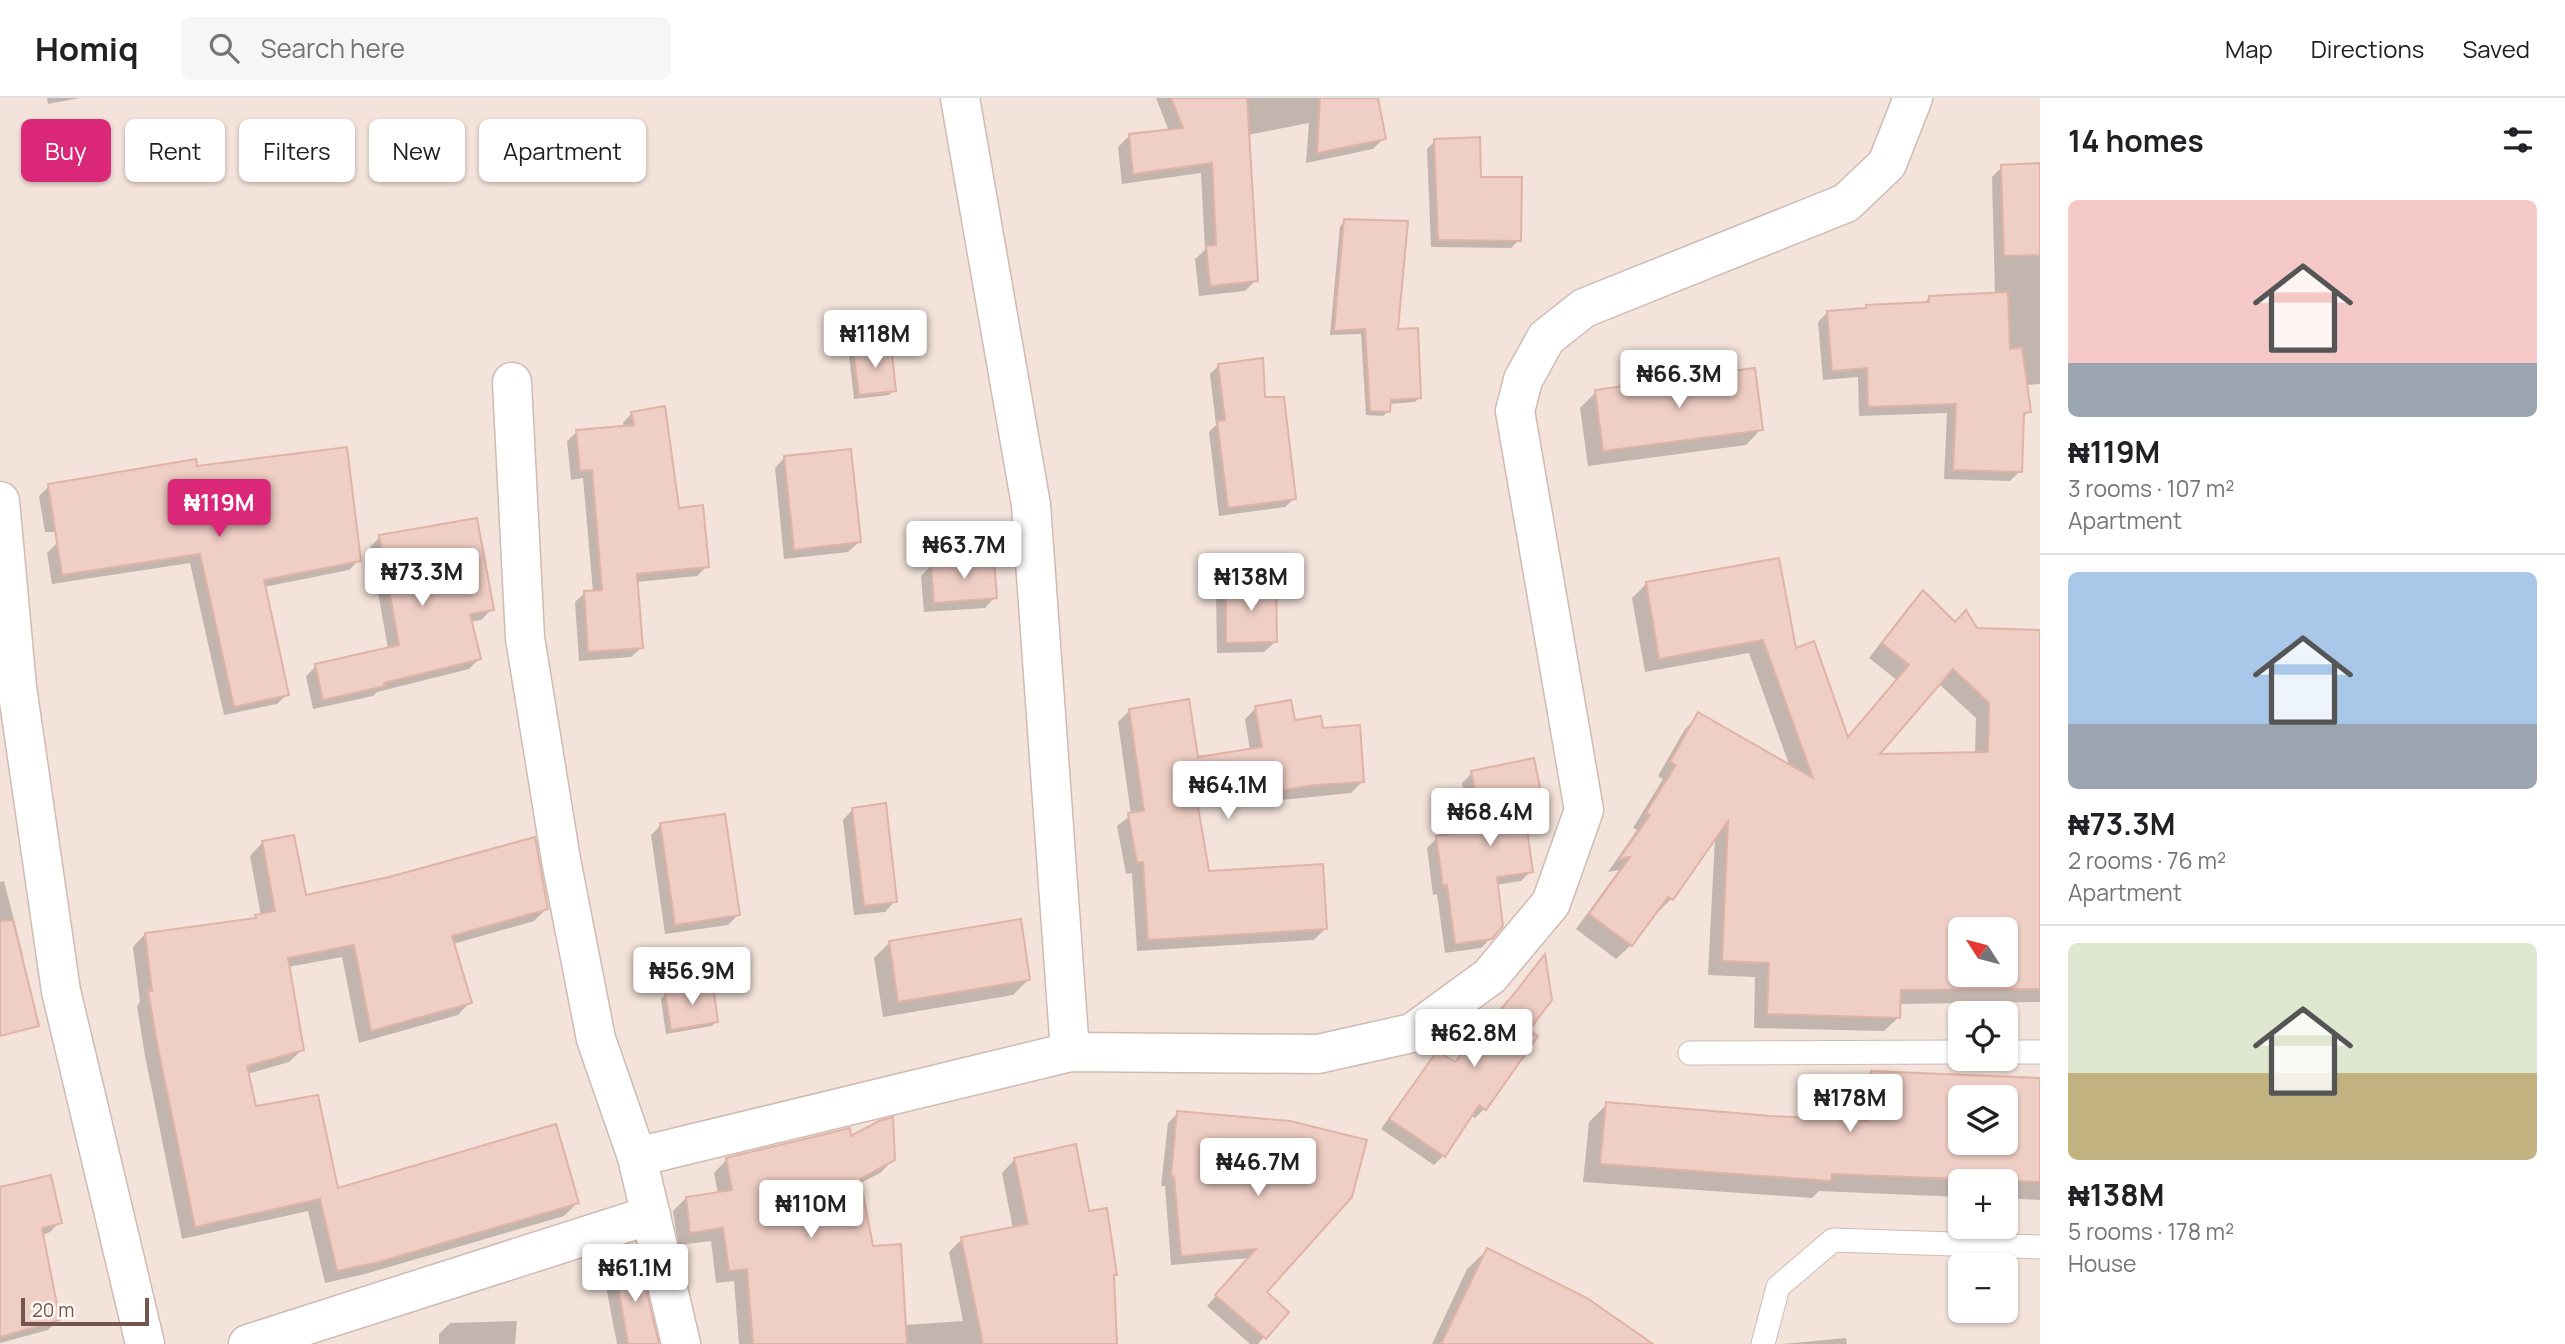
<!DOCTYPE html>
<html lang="en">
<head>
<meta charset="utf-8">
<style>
  :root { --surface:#fff; --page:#f6f6f6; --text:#202124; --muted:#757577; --line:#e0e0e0; --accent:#db2777 }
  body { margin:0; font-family:Manrope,sans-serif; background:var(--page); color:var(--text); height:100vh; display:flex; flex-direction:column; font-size:26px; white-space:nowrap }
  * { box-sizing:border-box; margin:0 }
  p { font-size:23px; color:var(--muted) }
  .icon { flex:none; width:38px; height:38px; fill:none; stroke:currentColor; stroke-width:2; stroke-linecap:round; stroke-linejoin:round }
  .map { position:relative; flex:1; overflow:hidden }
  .drawer { display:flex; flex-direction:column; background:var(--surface); width:525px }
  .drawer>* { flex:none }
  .banner { position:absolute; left:21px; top:21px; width:665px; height:63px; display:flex; gap:14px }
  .needle { width:46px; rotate:306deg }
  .controls { position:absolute; left:1948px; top:819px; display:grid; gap:14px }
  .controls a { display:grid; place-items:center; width:70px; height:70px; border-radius:10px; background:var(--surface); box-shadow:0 2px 5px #0004; font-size:35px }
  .scale { position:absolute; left:21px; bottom:18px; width:128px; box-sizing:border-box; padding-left:7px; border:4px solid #75564f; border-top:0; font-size:19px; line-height:24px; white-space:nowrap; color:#75564f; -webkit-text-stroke:5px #fef7f2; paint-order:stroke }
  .price { position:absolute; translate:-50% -60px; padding:0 16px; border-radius:7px; background:#fff; color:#222; font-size:23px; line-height:46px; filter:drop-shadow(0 2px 4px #0008) }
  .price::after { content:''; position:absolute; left:50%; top:42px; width:21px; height:16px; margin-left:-10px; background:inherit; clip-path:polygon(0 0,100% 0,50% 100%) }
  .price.current { background:var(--accent); color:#fff }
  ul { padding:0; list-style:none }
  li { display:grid; align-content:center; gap:14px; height:371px; padding:0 28px }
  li+li { border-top:2px solid var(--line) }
  li span { display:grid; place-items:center; height:217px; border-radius:10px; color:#555 }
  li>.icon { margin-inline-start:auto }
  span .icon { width:126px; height:126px; fill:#fffc; stroke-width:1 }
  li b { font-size:30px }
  h2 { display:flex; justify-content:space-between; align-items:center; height:84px; padding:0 28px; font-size:30px }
  .chip { padding:0 24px; border-radius:10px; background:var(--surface); box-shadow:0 2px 5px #0004; font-size:24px; line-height:63px }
  .chip.current { background:var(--accent); color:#fff }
  header { display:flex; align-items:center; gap:42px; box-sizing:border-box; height:98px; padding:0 35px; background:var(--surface); border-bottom:2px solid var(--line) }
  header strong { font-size:33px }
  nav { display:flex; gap:38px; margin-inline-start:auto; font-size:24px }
  .search { width:490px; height:63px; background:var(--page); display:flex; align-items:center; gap:18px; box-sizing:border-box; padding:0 24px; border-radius:10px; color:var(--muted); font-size:26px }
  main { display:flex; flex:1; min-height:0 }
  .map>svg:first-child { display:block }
  .residential { fill:#f3e3da; fill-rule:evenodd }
  .shadow { fill:#0003; fill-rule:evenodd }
  .building { fill:#efcec5; stroke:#e1b2a6; stroke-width:2; fill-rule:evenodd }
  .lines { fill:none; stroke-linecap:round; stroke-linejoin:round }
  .service-casing { stroke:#cfbbb3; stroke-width:25 }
  .minor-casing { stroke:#cfbbb3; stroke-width:41 }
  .service { stroke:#fff; stroke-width:23 }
  .minor { stroke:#fff; stroke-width:38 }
</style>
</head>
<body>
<header>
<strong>Homiq</strong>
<div class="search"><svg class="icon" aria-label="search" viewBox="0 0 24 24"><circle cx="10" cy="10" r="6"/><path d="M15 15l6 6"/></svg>Search here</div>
<nav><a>Map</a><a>Directions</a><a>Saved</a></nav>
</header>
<main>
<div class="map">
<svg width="2040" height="1246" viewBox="0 0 2040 1246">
  <rect width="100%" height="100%" fill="#fbf2eb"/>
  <path class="residential" d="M0 0H2040V1246H0ZM1960 831H2006V877H1960ZM1960 915H2006V961H1960ZM1960 999H2006V1045H1960ZM1960 1083H2006V1129H1960ZM1960 1167H2006V1213H1960Z"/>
  <g class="shadow">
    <path d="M47 0H80L48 6Z"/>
    <path d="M1156 0H1376L1384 40 1373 51 1306 65 1309 25 1247 37 1256 182 1245 193 1199 198 1195 161 1205 152 1201 75 1122 86 1118 49 1129 38 1169 33Z"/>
    <path d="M1435 43 1479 80 1519 142 1511 150 1431 149 1427 51Z"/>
    <path d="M2040 67V286L2026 287 2029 313 2023 320 2020 373 2010 383 1944 381 1947 315 1859 318 1858 279 1823 282 1818 224 1828 214 1863 212 1866 208 1923 206 1930 199 1995 196 1992 79 2002 69Z"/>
    <path d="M1345 123 1396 233 1420 299 1415 304 1389 306 1388 313 1383 318 1366 317 1361 236 1330 237 1340 128Z"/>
    <path d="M854 252 894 292 889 297 854 301 849 257Z"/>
    <path d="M1219 267 1264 301 1295 400 1285 409 1219 418 1209 334 1216 327 1210 276Z"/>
    <path d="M1596 294 1761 331 1746 347 1588 368 1580 310Z"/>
    <path d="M632 315 707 468 697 478 636 484 641 550 631 559 579 563 575 504 585 495 593 494 583 380 571 382 567 343 577 334 623 330V325Z"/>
    <path d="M785 359 859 444 848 454 784 461 775 370Z"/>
    <path d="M196 370 359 462 349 472 264 489 287 596 277 606 224 617 190 465 52 486 47 455 58 444 56 434H45L39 398 49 388Z"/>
    <path d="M380 439 492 511 481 522 470 524 479 561 469 571 377 594 373 598 313 611 306 578 316 568 388 551 370 449Z"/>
    <path d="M932 467 995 499 985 510 924 514 921 478Z"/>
    <path d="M1646 486 1794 552 1847 640 1897 582 1869 560 1909 508 1923 494 1955 526 1976 532 2040 533V904L1899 906V919L1884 933 1754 930 1755 879 1708 877 1715 739 1671 801 1657 815 1655 814 1631 847 1616 861 1576 831 1619 772 1608 774 1637 732 1633 730 1663 681 1658 678 1685 631 1699 617 1790 669 1749 555 1645 574 1632 500ZM1938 585 1976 620 1975 656 1876 657ZM1960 831H2006V877H1960Z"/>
    <path d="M1227 487 1275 544 1264 554 1217 555 1216 498Z"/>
    <path d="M1256 610 1293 624 1321 632 1363 683 1351 695 1272 703 1271 694 1196 706 1207 774 1325 831 1314 842 1137 853 1132 775 1126 776 1117 728 1131 717 1118 624 1129 613 1196 661 1250 653 1245 621Z"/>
    <path d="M1472 675 1543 713 1533 723 1524 725 1531 773 1521 783 1496 787 1491 840 1481 850 1445 855 1437 796 1433 797 1427 750 1437 740 1472 735 1462 685Z"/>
    <path d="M853 711 895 803 885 814 854 817 843 722Z"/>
    <path d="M661 727 738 817 728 827 665 836 651 737Z"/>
    <path d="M262 745 304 799 546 811 534 823 453 846 470 904 458 917 359 945 342 859 288 869 302 952 289 964 247 976 255 1010 337 1093 577 1105 564 1118 365 1176 325 1185 308 1113 182 1141 145 958 137 908 140 904 133 849 145 836 252 822 261 818 250 758Z"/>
    <path d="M4 783 23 857 0 890V784Z"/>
    <path d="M890 844 1028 882 1013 897 883 919 874 860Z"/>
    <path d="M666 896 717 923 712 928 666 936 661 901Z"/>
    <path d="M1437 955 1454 966 1484 1011 1475 1020 1470 1017 1443 1058 1434 1067 1381 1031 1428 965Z"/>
    <path d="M1872 974 2040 982V1102L2006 1100V1083H1960V1099L1819 1093 1812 1100 1583 1084 1589 1024 1607 1006 1771 1020 1852 1024 1854 992ZM1960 999H2006V1045H1960Z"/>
    <path d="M1178 1015 1290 1025 1264 1194 1287 1214 1258 1246H1250L1207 1208 1249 1160 1171 1167 1165 1088H1161L1168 1025Z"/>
    <path d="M850 1041 894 1061 880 1075 859 1086 872 1150 904 1227 963 1223 949 1154 962 1141 1013 1131 1002 1075 1015 1061 1088 1115 1115 1176 1112 1180 1116 1246H739L734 1183 716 1185 711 1143 678 1147 673 1113 686 1100 718 1096 714 1075 727 1061Z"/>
    <path d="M0 1091 60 1124 50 1134 42 1137 59 1221 48 1232 0 1245Z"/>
    <path d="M1487 1152 1650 1246H1432L1467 1171Z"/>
    <path d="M615 1168 657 1246H617L604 1178Z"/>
    <path d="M517 1223 515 1246H439V1236L450 1225Z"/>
    <path d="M1846 1240 1847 1246H1783Z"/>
  </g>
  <g class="building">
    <path d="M1171 0H1247L1258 183 1210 188 1206 148 1216 147 1212 65 1133 76 1129 36 1183 30Z"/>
    <path d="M1320 0H1378L1386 41 1317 55Z"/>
    <path d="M1480 39 1481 79H1522L1521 143 1438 142 1434 41Z"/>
    <path d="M2040 65V157L2004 158 2001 67Z"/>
    <path d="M1344 121 1408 123 1398 231 1418 230 1421 300 1391 302 1390 314 1370 313 1365 231 1334 233Z"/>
    <path d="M2008 194 2010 251 2022 249 2031 314 2024 315 2022 374 1953 372 1956 306 1868 309 1867 270 1832 273 1827 213 1866 210V207L1929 204V198Z"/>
    <path d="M891 247 896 293 859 297 853 251Z"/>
    <path d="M1263 260 1265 299H1284L1296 401 1228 410 1217 323 1225 322 1218 266Z"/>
    <path d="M1755 270 1763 332 1603 353 1595 292Z"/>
    <path d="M665 308 679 410 703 407 709 469 637 476 643 550 588 554 584 493 602 492 592 372 580 373 576 332 634 327 631 314Z"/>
    <path d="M347 349 361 463 264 482 289 597 234 609 200 456 62 477 48 386 196 361 197 368Z"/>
    <path d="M851 351 861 444 794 452 784 358Z"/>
    <path d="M477 420 494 512 470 516 481 561 384 585 385 588 323 602 315 566 399 547 379 437Z"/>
    <path d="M1779 460 1796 550 1814 543 1848 639 1909 567 1882 545 1923 492 1955 524 1966 512 1977 530 2040 532V891L1901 892 1900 920 1767 916 1769 865 1722 863 1728 723 1673 802 1668 799 1632 848 1589 816 1630 759 1619 761 1650 717 1646 715 1676 667 1670 664 1698 614 1813 680 1763 542 1659 561 1646 484ZM1953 571 1989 605 1988 654 1880 656ZM1960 831H2006V877H1960Z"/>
    <path d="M994 461 997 500 934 505 931 466Z"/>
    <path d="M1276 485 1277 544 1226 545V486Z"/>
    <path d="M1189 601 1198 659 1262 649 1255 608 1291 602 1295 622 1321 618 1323 630 1360 627 1364 684 1316 687 1283 692 1282 683 1196 697 1209 773 1323 766 1327 831 1148 842 1143 764 1137 765 1128 715 1144 713 1129 611Z"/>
    <path d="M1534 660 1545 714 1525 718 1533 774 1497 779 1503 828 1492 841 1455 846 1447 787 1443 788 1436 738 1483 731 1471 673Z"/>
    <path d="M886 705 897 804 864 808 852 710Z"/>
    <path d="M725 716 740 817 675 827 660 725Z"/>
    <path d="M294 737 306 797 389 779 535 739 548 811 452 838 472 905 371 933 354 847 288 860 304 952 247 968 256 1008 318 997 338 1090 556 1026 579 1105 379 1164 337 1173 320 1101 195 1129 157 945 148 893H152L145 835 256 820 255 817 275 813 262 743Z"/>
    <path d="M1021 821 1030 882 898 904 889 843Z"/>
    <path d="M13 822 39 928 0 938V823Z"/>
    <path d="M1545 856 1552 902 1529 932 1538 938 1486 1012 1479 1007 1445 1059 1389 1021 1437 953 1455 964 1514 896Z"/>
    <path d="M713 887 718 924 671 932 665 894Z"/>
    <path d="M1871 973 2040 980V1084L1832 1076 1831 1083 1600 1066 1606 1004 1771 1018 1868 1023ZM1960 999H2006V1045H1960Z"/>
    <path d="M1177 1013 1290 1023 1367 1042 1352 1099 1267 1194 1289 1214 1266 1241 1215 1197 1256 1151 1181 1158 1174 1078H1171Z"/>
    <path d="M893 1019 895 1062 860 1081 873 1148 901 1146 907 1246H753L747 1171 729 1173 723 1130 690 1135 686 1099 732 1092 726 1060 850 1030 851 1038 879 1023Z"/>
    <path d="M1076 1046 1089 1113 1107 1110 1117 1177H1114L1117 1246H983L961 1139 1028 1126 1014 1060Z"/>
    <path d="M51 1077 62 1125 42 1130 60 1222 0 1239V1089Z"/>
    <path d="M1487 1150 1587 1200 1653 1246H1441Z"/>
    <path d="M639 1162 659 1246H628L614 1166Z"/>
  </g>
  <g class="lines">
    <g class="service-casing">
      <g id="service">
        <path d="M2006 954H2040"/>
        <path d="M1690 955 1960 954"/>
        <path d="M1763 1246 1778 1189 1833 1142 2040 1149"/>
      </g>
    </g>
    <g class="minor-casing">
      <g id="minor">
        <path d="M960 0 1031 407 1070 954"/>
        <path d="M512 284 525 540 561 762 596 941 637 1059 681 1246"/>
        <path d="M0 403 17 589 61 893 145 1246"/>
        <path d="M637 1059 1070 954 1318 956 1412 935 1490 878 1551 805 1584 712 1515 313 1523 282 1546 240 1584 210 1846 105 1887 66 1913 0"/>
        <path d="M248 1246 651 1117"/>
      </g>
    </g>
    <use href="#service" class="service"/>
    <use href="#minor" class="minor"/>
  </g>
</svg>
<div class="controls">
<a><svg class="needle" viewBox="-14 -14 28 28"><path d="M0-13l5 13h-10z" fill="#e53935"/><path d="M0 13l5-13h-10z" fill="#757577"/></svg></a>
<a><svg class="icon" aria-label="locate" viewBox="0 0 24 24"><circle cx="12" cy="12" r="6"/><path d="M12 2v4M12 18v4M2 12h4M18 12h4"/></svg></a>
<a><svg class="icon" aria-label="layers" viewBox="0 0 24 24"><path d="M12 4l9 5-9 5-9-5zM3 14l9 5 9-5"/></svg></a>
<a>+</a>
<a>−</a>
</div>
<div class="scale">20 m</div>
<b class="price" style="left:875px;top:272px">₦118M</b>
<b class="price" style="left:1679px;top:312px">₦66.3M</b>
<b class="price current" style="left:219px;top:441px">₦119M</b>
<b class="price" style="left:964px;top:483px">₦63.7M</b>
<b class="price" style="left:422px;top:510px">₦73.3M</b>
<b class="price" style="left:1251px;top:515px">₦138M</b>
<b class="price" style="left:1228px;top:723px">₦64.1M</b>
<b class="price" style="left:1490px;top:750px">₦68.4M</b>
<b class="price" style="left:692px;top:909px">₦56.9M</b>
<b class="price" style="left:1474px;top:971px">₦62.8M</b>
<b class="price" style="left:1850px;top:1036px">₦178M</b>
<b class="price" style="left:1258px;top:1100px">₦46.7M</b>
<b class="price" style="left:811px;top:1142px">₦110M</b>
<b class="price" style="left:635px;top:1206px">₦61.1M</b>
<div class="banner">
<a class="chip current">Buy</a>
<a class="chip">Rent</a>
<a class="chip">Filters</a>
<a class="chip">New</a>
<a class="chip">Apartment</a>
</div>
</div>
<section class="drawer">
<h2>14 homes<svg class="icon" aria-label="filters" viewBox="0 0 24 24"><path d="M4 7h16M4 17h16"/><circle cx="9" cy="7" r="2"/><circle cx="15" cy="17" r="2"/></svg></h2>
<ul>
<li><span style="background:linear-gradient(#f6c9c9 75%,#9aa5b1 0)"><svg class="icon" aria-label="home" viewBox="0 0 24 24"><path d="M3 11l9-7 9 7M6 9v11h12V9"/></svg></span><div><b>₦119M</b><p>3 rooms · 107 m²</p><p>Apartment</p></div></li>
<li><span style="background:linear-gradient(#a9c7e8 70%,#9aa5b1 0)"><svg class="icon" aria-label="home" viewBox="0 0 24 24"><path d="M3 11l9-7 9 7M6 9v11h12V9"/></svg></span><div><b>₦73.3M</b><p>2 rooms · 76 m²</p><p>Apartment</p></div></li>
<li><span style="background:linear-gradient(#dfe7d0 60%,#c2b280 0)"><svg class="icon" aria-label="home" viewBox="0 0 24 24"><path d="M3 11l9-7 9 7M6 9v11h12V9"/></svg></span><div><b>₦138M</b><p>5 rooms · 178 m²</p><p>House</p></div></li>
</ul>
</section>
</main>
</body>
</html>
